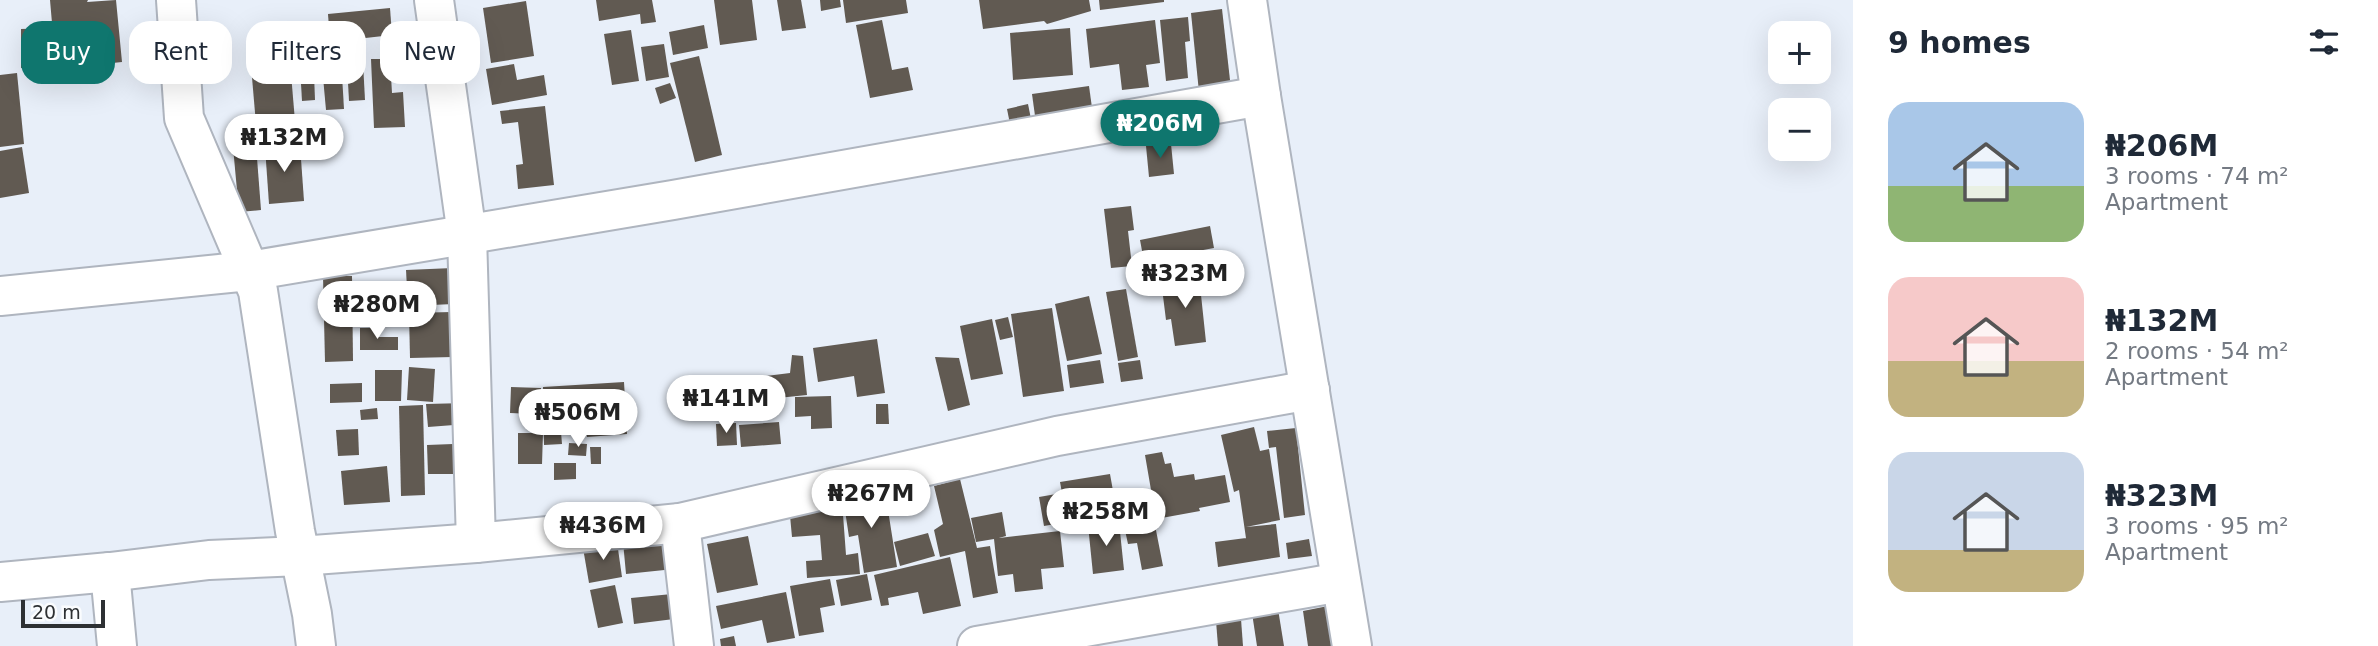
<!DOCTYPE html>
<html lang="en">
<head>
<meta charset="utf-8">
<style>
  :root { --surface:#fff; --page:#f6f6f7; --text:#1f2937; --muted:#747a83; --accent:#0f766e }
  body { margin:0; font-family:"DejaVu Sans",sans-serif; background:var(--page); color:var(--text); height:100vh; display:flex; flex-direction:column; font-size:26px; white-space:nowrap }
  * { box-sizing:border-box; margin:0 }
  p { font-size:23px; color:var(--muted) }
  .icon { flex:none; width:38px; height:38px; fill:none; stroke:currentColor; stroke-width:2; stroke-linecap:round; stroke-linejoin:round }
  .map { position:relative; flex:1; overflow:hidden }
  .panel { display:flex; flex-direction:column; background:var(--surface); width:525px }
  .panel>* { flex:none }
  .top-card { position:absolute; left:21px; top:21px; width:665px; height:63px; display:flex; gap:14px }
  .buttons { position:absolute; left:1768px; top:21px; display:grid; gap:14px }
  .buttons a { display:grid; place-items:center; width:63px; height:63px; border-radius:14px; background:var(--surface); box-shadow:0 7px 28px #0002; font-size:35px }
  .scale { position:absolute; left:21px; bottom:18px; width:84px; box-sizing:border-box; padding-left:7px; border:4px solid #2d3033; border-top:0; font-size:19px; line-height:24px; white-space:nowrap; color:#2d3033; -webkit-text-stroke:5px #fafcfe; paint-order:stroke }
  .price { position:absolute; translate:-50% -60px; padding:0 16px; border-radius:24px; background:#fff; color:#222; font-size:23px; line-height:46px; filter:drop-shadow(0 2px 4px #0008) }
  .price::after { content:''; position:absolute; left:50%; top:42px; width:21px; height:16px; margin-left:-10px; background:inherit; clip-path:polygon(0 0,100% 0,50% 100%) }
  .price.selected { background:var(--accent); color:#fff }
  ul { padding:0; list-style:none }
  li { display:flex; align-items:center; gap:21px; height:175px; padding:0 35px }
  li span { display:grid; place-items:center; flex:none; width:196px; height:140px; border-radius:21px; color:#555 }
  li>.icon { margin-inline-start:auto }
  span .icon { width:84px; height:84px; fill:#fffc; stroke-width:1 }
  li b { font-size:30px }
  h2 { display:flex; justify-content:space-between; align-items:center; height:84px; padding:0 35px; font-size:30px }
  .tag { padding:0 24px; border-radius:21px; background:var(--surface); box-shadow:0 7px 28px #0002; font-size:24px; line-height:63px }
  .tag.selected { background:var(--accent); color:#fff }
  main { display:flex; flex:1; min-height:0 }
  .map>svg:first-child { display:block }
  .building { fill:#615a52 }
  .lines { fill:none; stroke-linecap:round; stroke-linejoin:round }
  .minor-casing { stroke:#afb5bf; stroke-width:42 }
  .minor { stroke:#fff; stroke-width:38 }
</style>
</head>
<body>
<main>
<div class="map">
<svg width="1853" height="646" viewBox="0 0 1853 646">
  <rect width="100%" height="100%" fill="#e8eff9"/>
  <g class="building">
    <path d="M50 0H88L87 2 116 0 122 62 56 69Z"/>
    <path d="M596 0H652L656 22 641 24 640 14 599 21Z"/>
    <path d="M714 0H752L757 40 720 45Z"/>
    <path d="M777 0H801L806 28 782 31Z"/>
    <path d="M820 0H840L841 7 821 11Z"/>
    <path d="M843 0H906L908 13 846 23Z"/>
    <path d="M979 0H1089L1091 11 1047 24 1044 21 983 29Z"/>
    <path d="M1099 0H1164V2L1100 10Z"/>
    <path d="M526 1 534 56 491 63 483 8Z"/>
    <path d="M390 8 392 35 330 42 328 14Z"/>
    <path d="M1222 9 1231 89 1199 92 1191 13Z"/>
    <path d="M1188 17 1190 41 1185 42 1188 78 1166 81 1160 20Z"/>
    <path d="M882 20 892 70 908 67 913 90 870 98 856 25Z"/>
    <path d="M1155 20 1160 63 1146 65 1149 87 1122 90 1119 64 1090 68 1086 29Z"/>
    <path d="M704 25 708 48 673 55 669 32Z"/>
    <path d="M51 28 52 67 21 68V29Z"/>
    <path d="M1070 28 1073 75 1013 80 1010 33Z"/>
    <path d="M631 30 639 81 612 85 604 34Z"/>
    <path d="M362 44 365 100 349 101 346 45Z"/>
    <path d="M664 44 669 77 646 81 641 47Z"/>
    <path d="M341 45 343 67 319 69 318 47Z"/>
    <path d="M313 48 315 100 302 101 299 49Z"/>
    <path d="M289 50 296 133 257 136 250 54Z"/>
    <path d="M699 56 722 155 695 162 670 63Z"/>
    <path d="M371 59H390L392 93 403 92 405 127 374 128Z"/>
    <path d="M514 64 517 80 544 75 547 95 492 105 486 69Z"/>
    <path d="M17 73 24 144 0 147V75Z"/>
    <path d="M342 75 344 109 326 110 323 77Z"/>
    <path d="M670 83 676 98 660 104 655 88Z"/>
    <path d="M1089 86 1093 115 1036 123 1032 94Z"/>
    <path d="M1028 104 1032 124 1011 129 1007 109Z"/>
    <path d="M545 106 554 185 518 189 516 165 523 164 518 122 502 124 500 111Z"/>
    <path d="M1171 144 1174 174 1149 177 1146 146Z"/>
    <path d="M256 145 261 210 239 212 233 147Z"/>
    <path d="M300 145 304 201 269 204 265 147Z"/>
    <path d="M22 147 29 193 0 198V151Z"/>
    <path d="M1131 206 1134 230 1128 231 1132 266 1111 268 1104 209Z"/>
    <path d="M1210 226 1214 248 1144 261 1140 240Z"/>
    <path d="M453 268 454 304 408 306 406 270Z"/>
    <path d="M323 276H352L353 361 325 362Z"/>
    <path d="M1199 276 1206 342 1175 346 1171 319 1166 320 1161 280Z"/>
    <path d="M1126 289 1138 357 1118 361 1106 292Z"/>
    <path d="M1089 296 1102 354 1067 361 1055 304Z"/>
    <path d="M1052 308 1064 391 1023 397 1011 314Z"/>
    <path d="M452 312 453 357 410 358 409 313Z"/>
    <path d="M1008 317 1013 337 1000 340 995 320Z"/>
    <path d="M992 319 1003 374 971 380 960 326Z"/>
    <path d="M360 328H375L379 337H398V350H360Z"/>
    <path d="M877 339 885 393 857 397 854 376 818 382 813 348Z"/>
    <path d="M792 355 803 356 807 395 768 399 766 376 790 373Z"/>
    <path d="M935 357 959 358 970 405 948 411Z"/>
    <path d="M1100 360 1104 383 1070 388 1067 365Z"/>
    <path d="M1140 360 1143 379 1121 382 1118 363Z"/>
    <path d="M409 367 435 369 433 402 407 400Z"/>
    <path d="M375 370H402L401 401H375Z"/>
    <path d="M624 382 627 434 587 437 584 402V409L572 410V431L561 432 562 444 544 445 543 387Z"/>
    <path d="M362 383V402L330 403V384Z"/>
    <path d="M511 387 541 388 539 426H534V414L510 413Z"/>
    <path d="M831 396 832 428 811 429V416L795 417V397Z"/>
    <path d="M466 403 467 424 428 427 426 404Z"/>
    <path d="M876 404H888L889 424H876Z"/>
    <path d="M423 405 425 495 401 496 399 406Z"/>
    <path d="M377 408 378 419 361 420 360 410Z"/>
    <path d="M779 422 781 444 741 447 739 425Z"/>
    <path d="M736 423 737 445 717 446 716 424Z"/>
    <path d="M1254 427 1260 451 1269 449 1280 520 1246 527 1276 524 1280 557 1218 567 1215 542 1246 538 1248 552 1239 490 1234 492 1221 435Z"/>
    <path d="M1296 428 1305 515 1284 518 1276 447 1269 448 1267 431Z"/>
    <path d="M358 429 359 455 338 456 336 430Z"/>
    <path d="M518 433H543L542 464H518Z"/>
    <path d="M569 443 587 444 586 456 568 455Z"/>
    <path d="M453 444 454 474H428L427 445Z"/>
    <path d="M590 447H601V464H591Z"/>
    <path d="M1162 452 1165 464 1171 463 1174 477 1194 474 1195 480 1225 475 1230 502 1199 508 1200 511 1156 519 1145 455Z"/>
    <path d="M554 463H576V479L554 480Z"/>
    <path d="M387 466 390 502 344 505 341 471Z"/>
    <path d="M1110 474 1117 513 1044 526 1039 497 1062 493 1060 482Z"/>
    <path d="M960 479 977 548 990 546 998 593 973 598 965 551 940 557 934 530 943 524 934 486Z"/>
    <path d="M885 491 897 567 864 573 858 535 849 537 843 497Z"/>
    <path d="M1149 491 1151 514 1125 517 1122 494Z"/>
    <path d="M842 501 846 555 858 553 860 574 807 578 806 561 822 560 820 535 792 537 789 505Z"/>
    <path d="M1002 512 1006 536 999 538 1060 531 1064 567 1041 569 1043 589 1015 592 1013 574 998 576 994 539 976 542 971 518Z"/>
    <path d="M1153 515 1163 566 1142 570 1137 543 1128 544 1123 521Z"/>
    <path d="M1119 522 1124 570 1093 574 1088 525Z"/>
    <path d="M928 533 935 556 900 566 894 542Z"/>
    <path d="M748 536 758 585 717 593 707 544Z"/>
    <path d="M671 537 674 569 626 574 623 542Z"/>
    <path d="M1309 539 1312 556 1288 559 1286 543Z"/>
    <path d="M617 542 622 577 589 583 583 548Z"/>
    <path d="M950 557 961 606 923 614 918 592 888 598 889 605 881 606 874 575Z"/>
    <path d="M867 574 872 600 841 606 836 580Z"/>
    <path d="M830 579 835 605 820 608 824 632 799 636 790 586Z"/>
    <path d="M615 585 623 623 598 628 590 590Z"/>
    <path d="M786 592 795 638 767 643 762 620 721 629 716 606Z"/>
    <path d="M672 594 674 619 634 624 631 598Z"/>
    <path d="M1328 606 1334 646H1308L1303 611Z"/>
    <path d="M1278 609 1284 646H1257L1252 613Z"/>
    <path d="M1241 619 1243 646H1218L1216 621Z"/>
    <path d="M734 636 736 646H721L720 639Z"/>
  </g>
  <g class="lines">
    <g class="minor-casing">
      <g id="minor">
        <path d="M176 0 184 118 258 291 295 531 312 614 316 646"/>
        <path d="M434 0 467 235 476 543"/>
        <path d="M1247 0 1261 96 1352 646"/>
        <path d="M0 296 249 271 673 200 1261 96"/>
        <path d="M680 523 694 646"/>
        <path d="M110 572 117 646"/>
        <path d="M0 582 110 572 209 560 300 556 476 543 680 523 1057 436 1310 390"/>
        <path d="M977 646 1341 582"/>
      </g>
    </g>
    <use href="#minor" class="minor"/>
  </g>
</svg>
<div class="buttons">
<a>+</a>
<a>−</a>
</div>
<div class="scale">20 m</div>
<b class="price selected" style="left:1160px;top:160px">₦206M</b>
<b class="price" style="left:284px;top:174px">₦132M</b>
<b class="price" style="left:1185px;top:310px">₦323M</b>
<b class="price" style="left:377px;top:341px">₦280M</b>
<b class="price" style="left:726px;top:435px">₦141M</b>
<b class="price" style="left:578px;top:449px">₦506M</b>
<b class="price" style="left:871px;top:530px">₦267M</b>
<b class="price" style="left:1106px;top:548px">₦258M</b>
<b class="price" style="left:603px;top:562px">₦436M</b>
<div class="top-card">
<a class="tag selected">Buy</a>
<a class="tag">Rent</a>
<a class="tag">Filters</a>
<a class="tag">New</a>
</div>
</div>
<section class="panel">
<h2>9 homes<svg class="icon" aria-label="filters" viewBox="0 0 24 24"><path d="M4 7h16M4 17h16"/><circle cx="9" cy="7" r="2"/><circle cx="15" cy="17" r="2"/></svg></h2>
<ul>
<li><span style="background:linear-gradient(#a9c7e8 60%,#8fb573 0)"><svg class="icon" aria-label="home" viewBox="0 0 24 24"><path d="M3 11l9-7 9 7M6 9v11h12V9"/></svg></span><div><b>₦206M</b><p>3 rooms · 74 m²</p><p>Apartment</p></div></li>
<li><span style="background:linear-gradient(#f6c9c9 60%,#c2b280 0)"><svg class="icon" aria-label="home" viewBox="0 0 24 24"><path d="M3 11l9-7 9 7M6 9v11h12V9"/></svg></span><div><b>₦132M</b><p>2 rooms · 54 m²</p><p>Apartment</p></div></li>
<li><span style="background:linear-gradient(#c9d6e8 70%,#c2b280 0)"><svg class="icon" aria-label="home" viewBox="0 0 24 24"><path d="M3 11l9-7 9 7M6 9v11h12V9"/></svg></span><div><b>₦323M</b><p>3 rooms · 95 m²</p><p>Apartment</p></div></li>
</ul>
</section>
</main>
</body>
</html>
